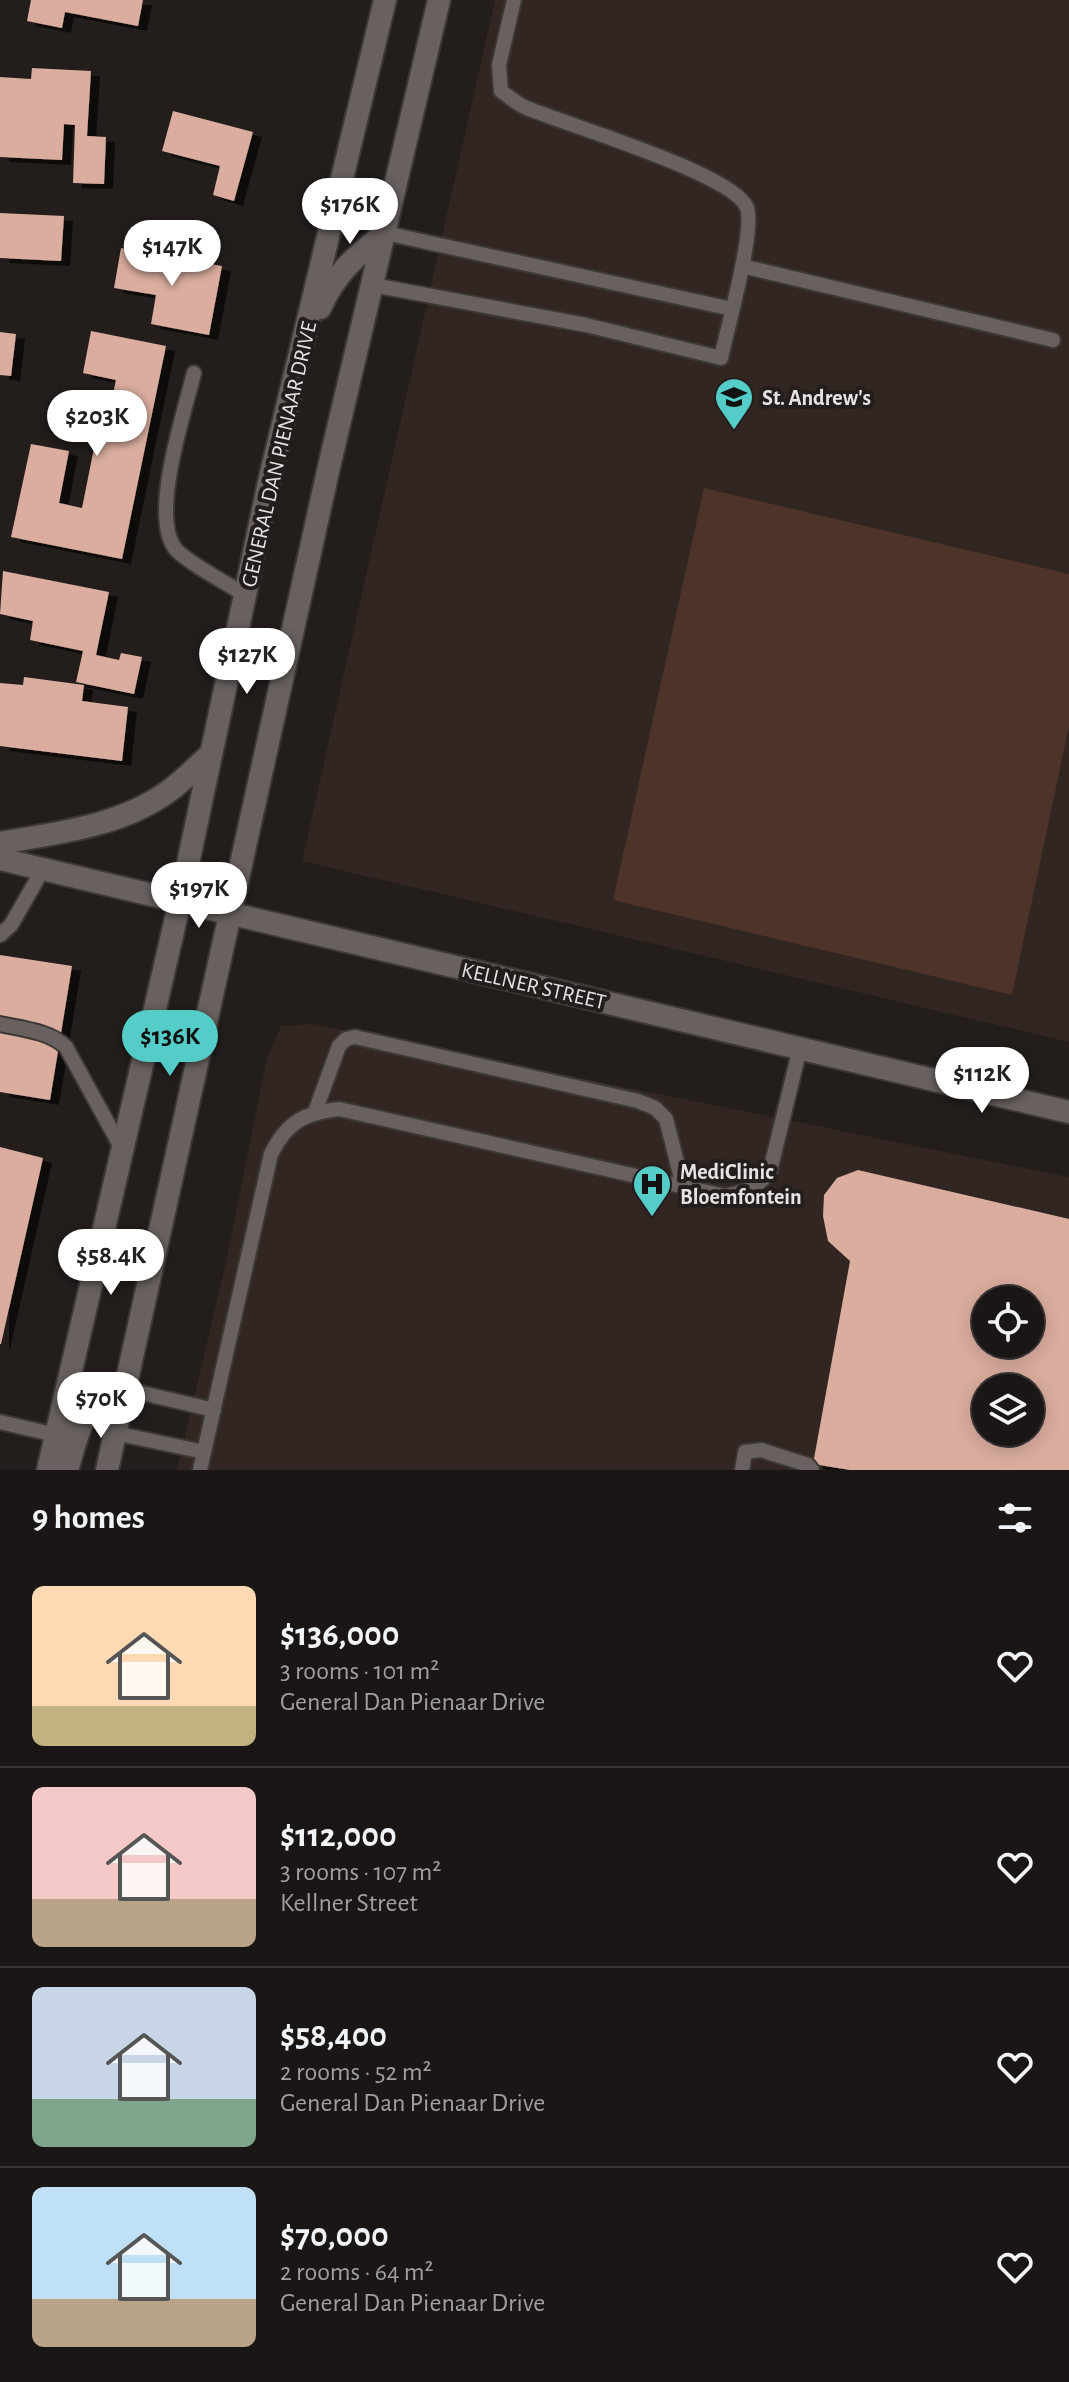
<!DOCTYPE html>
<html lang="en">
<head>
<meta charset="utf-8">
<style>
  :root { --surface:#1a1615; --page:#272322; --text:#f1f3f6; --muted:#9f9fa0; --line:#383534; --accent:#54cdc8 }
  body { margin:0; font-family:"Alegreya Sans",sans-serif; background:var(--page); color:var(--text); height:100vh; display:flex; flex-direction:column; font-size:30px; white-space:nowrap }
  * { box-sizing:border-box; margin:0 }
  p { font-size:26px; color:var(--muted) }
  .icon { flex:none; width:44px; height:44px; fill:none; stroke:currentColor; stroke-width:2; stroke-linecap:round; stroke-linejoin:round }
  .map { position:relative; height:1470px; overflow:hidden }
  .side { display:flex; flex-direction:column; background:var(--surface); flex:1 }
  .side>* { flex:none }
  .buttons { position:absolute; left:972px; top:1286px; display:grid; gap:16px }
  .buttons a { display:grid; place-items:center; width:72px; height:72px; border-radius:50%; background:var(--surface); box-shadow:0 4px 20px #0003,0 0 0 2px var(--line); font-size:40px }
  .price { position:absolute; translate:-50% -68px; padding:0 18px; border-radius:28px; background:#fff; color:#222; font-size:26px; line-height:52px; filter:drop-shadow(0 2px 4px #0008) }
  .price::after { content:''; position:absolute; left:50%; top:48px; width:24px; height:18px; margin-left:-12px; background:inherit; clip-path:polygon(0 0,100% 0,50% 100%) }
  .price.selected { background:var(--accent); color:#111 }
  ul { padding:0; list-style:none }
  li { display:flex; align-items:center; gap:24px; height:200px; padding:0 32px }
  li+li { border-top:2px solid var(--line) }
  li span { display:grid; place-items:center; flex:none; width:224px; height:160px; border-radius:12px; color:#555 }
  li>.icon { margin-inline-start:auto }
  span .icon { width:96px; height:96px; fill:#fffc; stroke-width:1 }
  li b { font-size:34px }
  h2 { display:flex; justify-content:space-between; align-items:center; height:96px; padding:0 32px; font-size:34px }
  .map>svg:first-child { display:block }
  .built { fill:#312622; fill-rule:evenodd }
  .green { fill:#4e3329 }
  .building { fill:#daad9e; fill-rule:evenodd; filter:url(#shadow) }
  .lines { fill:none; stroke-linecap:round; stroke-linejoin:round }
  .service-casing { stroke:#3c3836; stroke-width:18 }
  .minor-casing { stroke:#3c3836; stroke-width:26 }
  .tertiary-casing { stroke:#3c3836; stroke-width:26 }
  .service { stroke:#68615f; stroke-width:14 }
  .minor { stroke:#68615f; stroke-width:22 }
  .tertiary { stroke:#68615f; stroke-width:22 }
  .labels { text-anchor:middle; stroke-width:8; stroke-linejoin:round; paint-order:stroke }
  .poi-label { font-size:22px; font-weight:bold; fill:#e7e3e2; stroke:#231e1c; text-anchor:start }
  .street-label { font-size:22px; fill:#e7e3e2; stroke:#231e1c }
</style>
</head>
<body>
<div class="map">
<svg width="1069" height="1470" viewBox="0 0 1069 1470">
  <defs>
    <filter id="shadow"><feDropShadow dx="9" dy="5" stdDeviation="0" flood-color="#0009"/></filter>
  </defs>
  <rect width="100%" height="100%" fill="#231e1c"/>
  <g class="built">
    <path d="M495 0H1069V1042L302 861Z"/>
    <path d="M313 1024 1069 1177V1470H177L227 1258 267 1058 281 1026ZM986 1300H1030V1344H986ZM986 1388H1030V1432H986Z"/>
  </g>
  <path class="green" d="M704 488 1069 574V726L1012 995 613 900Z"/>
  <g class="building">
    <path d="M31 0H143L138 26 65 12 62 28 27 21Z"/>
    <path d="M32 68 91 71 87 136 106 137 104 184 73 183 75 125 64 124 62 160 0 157V77L31 79Z"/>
    <path d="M173 111 253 132 234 201 213 195 220 166 162 151Z"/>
    <path d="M0 213 64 216 61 261 0 258Z"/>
    <path d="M121 248 222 266 209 335 151 324 156 295 114 288Z"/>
    <path d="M91 331 166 346 122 559 11 537 31 444 69 451 59 503 82 508 98 428 105 430 116 380 83 373Z"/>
    <path d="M0 332 16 334 11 376 0 375Z"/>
    <path d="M3 571 109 592 96 655 119 660 121 653 142 657 134 694 76 682 83 651 30 640 33 621 0 614Z"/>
    <path d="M24 677 84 685 82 701 128 707 122 761 0 746V683L23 685Z"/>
    <path d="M0 955 72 966 50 1100 0 1092Z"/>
    <path d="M0 1147 43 1158 1 1344H0Z"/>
    <path d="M858 1170 1069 1219V1470H850L813 1464 850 1261 828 1241 823 1216 824 1195 837 1178ZM986 1300H1030V1344H986ZM986 1388H1030V1432H986Z"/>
  </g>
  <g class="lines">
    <g class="service-casing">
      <g id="service">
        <path d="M385 233 732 309"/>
        <path d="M742 266 1053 340"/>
        <path d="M373 285 586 325 721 358C727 329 755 231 747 208 735 174 564 124 527 108 517 104 509 97 501 91L499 65 514 0"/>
        <path d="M194 373C184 414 151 512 174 547 181 559 230 585 245 595"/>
        <path d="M0 935 11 925 43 869"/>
        <path d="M0 1024C23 1029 49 1031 66 1047L122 1149"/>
        <path d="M315 1112 339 1046 346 1039 355 1037 638 1101 655 1108 666 1119 683 1186"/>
        <path d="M125 1389 214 1410"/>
        <path d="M0 1422 56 1435"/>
        <path d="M115 1433 204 1452"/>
        <path d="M200 1470 271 1154C287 1122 304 1113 339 1109L725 1196C745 1192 757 1189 770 1171L800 1048"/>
        <path d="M742 1470 745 1452 761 1450 808 1465 812 1470"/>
      </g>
    </g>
    <g class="minor-casing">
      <path id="minor" d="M0 859 1069 1112"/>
    </g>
    <g class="tertiary-casing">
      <g id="tertiary">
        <path d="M320 308C336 272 355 257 385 233"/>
        <path d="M0 843C58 833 121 826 169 791 184 780 197 766 211 754"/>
        <path d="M48 1470 180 901 269 482 385 0"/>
        <path d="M67 1470C73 1453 81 1409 98 1400 105 1397 116 1397 123 1395"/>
        <path d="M107 1470 328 471 439 0"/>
      </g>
    </g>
    <use href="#service" class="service"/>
    <use href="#minor" class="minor"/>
    <use href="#tertiary" class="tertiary"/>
  </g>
  <defs>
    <g id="school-pin" transform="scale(2)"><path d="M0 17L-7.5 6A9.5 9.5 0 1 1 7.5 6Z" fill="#54cdc8" stroke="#231e1c"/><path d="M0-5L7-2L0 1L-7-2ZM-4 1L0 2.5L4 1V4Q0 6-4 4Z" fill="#111"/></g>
    <g id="hospital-pin" transform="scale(2)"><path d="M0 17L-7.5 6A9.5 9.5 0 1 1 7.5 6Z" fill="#54cdc8" stroke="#231e1c"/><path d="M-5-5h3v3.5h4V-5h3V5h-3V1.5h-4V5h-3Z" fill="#111"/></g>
  </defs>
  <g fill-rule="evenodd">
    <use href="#school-pin" x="734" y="397"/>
    <use href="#hospital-pin" x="652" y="1184"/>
  </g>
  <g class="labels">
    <g class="poi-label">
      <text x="762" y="405">St. Andrew's</text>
      <text x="680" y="1179">MediClinic<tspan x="680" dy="25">Bloemfontein</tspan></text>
    </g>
    <g class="street-label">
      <text transform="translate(278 454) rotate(-77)" y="8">GENERAL DAN PIENAAR DRIVE</text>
      <text transform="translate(534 985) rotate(13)" y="8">KELLNER STREET</text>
    </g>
  </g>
</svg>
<div class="buttons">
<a><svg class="icon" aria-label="locate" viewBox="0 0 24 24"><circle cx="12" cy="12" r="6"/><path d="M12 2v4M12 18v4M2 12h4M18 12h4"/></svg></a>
<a><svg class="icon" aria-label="layers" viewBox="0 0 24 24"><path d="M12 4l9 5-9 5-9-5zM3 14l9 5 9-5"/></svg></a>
</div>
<b class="price" style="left:350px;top:246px">$176K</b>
<b class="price" style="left:172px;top:288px">$147K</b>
<b class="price" style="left:97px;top:458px">$203K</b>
<b class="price" style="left:247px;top:696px">$127K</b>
<b class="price" style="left:199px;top:930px">$197K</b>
<b class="price selected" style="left:170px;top:1078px">$136K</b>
<b class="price" style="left:982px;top:1115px">$112K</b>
<b class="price" style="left:111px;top:1297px">$58.4K</b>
<b class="price" style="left:101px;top:1440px">$70K</b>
</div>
<section class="side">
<h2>9 homes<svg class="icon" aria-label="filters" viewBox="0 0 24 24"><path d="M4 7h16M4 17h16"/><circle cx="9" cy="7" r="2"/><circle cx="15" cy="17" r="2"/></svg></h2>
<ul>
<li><span style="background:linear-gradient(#ffd9b3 75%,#c2b280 0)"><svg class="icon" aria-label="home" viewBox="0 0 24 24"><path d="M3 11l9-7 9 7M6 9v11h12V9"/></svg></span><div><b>$136,000</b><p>3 rooms · 101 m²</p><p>General Dan Pienaar Drive</p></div><svg class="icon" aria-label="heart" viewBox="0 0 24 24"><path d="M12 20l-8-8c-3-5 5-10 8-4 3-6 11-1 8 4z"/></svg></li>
<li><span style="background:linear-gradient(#f6c9c9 70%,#b9a48a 0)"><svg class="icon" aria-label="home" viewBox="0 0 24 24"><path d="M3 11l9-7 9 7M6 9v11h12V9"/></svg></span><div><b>$112,000</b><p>3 rooms · 107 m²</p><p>Kellner Street</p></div><svg class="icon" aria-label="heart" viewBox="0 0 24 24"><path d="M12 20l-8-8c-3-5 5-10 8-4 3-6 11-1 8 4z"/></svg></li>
<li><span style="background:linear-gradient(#c9d6e8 70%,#7fa58c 0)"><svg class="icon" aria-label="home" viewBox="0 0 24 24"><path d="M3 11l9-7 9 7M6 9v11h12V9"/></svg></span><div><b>$58,400</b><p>2 rooms · 52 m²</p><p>General Dan Pienaar Drive</p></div><svg class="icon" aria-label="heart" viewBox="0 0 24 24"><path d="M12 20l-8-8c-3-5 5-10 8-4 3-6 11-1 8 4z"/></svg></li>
<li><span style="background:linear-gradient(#bfe0f5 70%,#b9a48a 0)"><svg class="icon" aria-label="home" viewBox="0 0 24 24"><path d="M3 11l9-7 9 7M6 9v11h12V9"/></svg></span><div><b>$70,000</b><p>2 rooms · 64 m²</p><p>General Dan Pienaar Drive</p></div><svg class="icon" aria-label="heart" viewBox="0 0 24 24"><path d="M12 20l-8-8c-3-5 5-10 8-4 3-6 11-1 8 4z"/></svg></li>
</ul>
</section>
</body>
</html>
